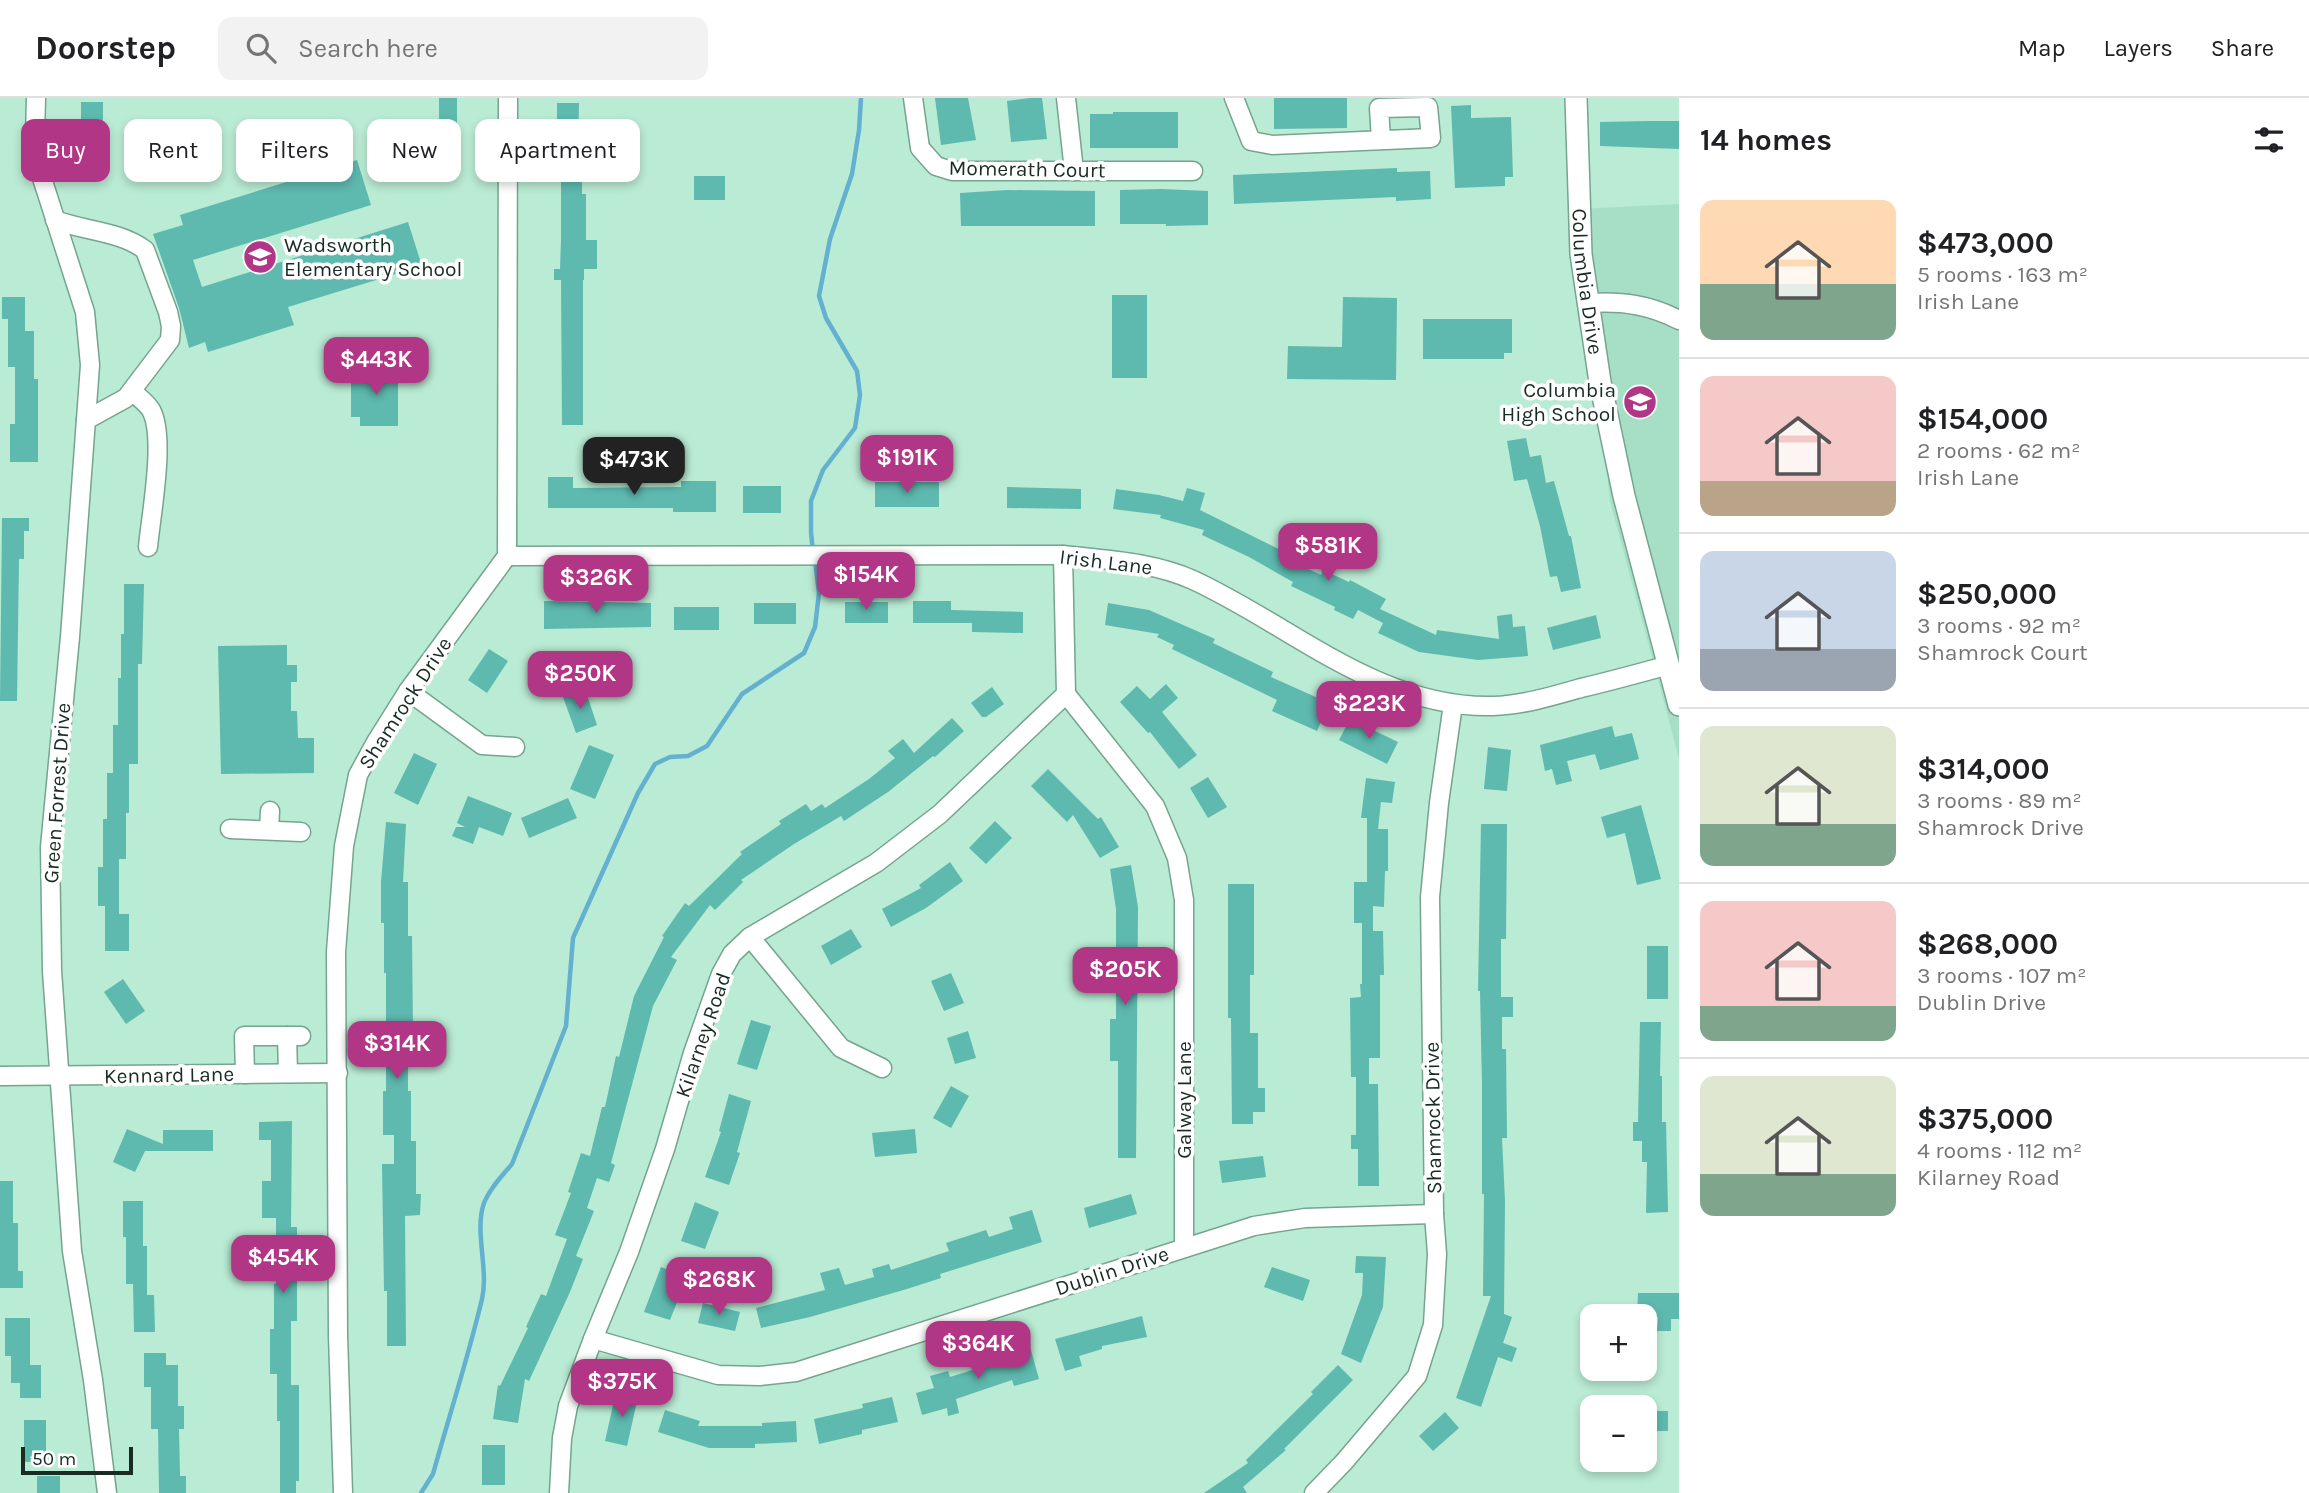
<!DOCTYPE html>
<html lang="en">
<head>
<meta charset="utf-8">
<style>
  :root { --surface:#fff; --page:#f2f2f2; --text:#202124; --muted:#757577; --line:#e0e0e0; --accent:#b23686 }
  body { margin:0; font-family:Karla,sans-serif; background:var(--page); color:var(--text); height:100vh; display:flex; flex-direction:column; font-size:26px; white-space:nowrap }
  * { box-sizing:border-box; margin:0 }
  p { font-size:23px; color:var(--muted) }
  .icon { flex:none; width:38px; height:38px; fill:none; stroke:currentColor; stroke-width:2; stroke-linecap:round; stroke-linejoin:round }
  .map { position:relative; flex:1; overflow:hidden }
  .details { display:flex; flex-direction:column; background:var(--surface); width:630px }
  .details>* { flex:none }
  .guide { position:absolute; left:21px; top:21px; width:665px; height:63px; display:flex; gap:14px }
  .buttons { position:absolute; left:1580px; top:1206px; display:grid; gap:14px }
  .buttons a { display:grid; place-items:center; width:77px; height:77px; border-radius:14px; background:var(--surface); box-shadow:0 4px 10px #0003; font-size:35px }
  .scale { position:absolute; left:21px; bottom:18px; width:112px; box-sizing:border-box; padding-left:7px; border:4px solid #192c24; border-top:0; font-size:19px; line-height:24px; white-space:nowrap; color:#192c24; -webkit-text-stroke:5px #fefffe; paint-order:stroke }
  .price { position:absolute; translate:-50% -60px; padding:0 16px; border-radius:14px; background:var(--accent); color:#fff; font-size:23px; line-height:46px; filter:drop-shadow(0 2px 4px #0008) }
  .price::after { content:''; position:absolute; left:50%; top:42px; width:21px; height:16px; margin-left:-10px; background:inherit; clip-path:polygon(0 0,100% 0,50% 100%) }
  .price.current { background:#222; color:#fff }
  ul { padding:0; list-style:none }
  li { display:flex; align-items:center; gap:21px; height:175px; padding:0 21px }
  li+li { border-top:2px solid var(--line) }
  li span { display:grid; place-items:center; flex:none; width:196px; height:140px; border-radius:14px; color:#555 }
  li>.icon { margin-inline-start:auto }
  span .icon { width:84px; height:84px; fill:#fffc; stroke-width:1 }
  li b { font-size:30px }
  h2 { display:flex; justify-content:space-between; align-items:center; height:84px; padding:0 21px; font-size:30px }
  .tag { padding:0 24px; border-radius:14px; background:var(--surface); box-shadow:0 4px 10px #0003; font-size:24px; line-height:63px }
  .tag.current { background:var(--accent); color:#fff }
  header { display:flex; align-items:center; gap:42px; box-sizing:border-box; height:98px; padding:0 35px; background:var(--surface); border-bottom:2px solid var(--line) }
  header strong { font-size:33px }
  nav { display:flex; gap:38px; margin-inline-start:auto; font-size:24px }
  .search { width:490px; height:63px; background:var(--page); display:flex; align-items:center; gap:18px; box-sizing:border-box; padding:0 24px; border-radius:14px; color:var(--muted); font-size:26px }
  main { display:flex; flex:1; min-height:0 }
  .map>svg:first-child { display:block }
  .built { fill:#a7dfc6 }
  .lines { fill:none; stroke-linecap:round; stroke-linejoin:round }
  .stream { stroke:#63b1cf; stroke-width:4.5 }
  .building { fill:#5eb9af }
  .minor-casing { stroke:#75a48f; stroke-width:21 }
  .major-casing { stroke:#75a48f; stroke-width:24 }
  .minor { stroke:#fff; stroke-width:18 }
  .major { stroke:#fff; stroke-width:21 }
  .labels { text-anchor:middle; stroke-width:7; stroke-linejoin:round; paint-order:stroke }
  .street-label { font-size:21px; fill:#192c24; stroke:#fefffe }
  .poi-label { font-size:21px; fill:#192c24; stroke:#fefffe; text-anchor:start }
</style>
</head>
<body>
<header>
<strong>Doorstep</strong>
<div class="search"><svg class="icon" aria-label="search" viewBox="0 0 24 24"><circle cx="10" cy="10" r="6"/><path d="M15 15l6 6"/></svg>Search here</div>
<nav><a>Map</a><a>Layers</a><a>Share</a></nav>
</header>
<main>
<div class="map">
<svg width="1679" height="1395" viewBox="0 0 1679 1395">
  <rect width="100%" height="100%" fill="#baebd4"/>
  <path class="built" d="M1679 106V660L1610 403 1580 111Z"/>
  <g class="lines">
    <g class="stream">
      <path d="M813 454 811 434V403L823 372 855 330 860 297 857 273 826 220 819 198 830 141 852 76 859 32 861 0"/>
      <path d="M421 1395 433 1376C449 1318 468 1260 482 1201 489 1171 474 1133 484 1105 490 1090 502 1078 512 1066L566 928 573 840 638 695 655 666 670 659 688 658 707 648 742 596 804 555 815 529 819 495 815 462"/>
    </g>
  </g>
  <g class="building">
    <rect x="439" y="0" width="18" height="31"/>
    <path d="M935 0H968L976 42 941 47Z"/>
    <path d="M1030 0H1042L1047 41 1011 44 1007 3Z"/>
    <path d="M1274 0H1347V30L1274 31Z"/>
    <rect x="81" y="4" width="22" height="35"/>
    <path d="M557 5H579L578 56H582V96H586V142H597V171H584V182H583V327H562L561 182H554V171H560L561 142V35H557Z"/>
    <path d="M1471 7V20L1511 19 1513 79H1505V88L1455 90 1451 8Z"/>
    <path d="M1113 14H1178V50H1090V16H1113Z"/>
    <path d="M1649 23H1679V51L1600 48V24Z"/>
    <path d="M357 62 371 107 193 162 202 189 408 124 422 168 288 209 294 227 208 254 205 244 189 250 179 210 153 136 183 127 180 117Z"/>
    <path d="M1397 70V74L1430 73 1431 101 1396 103V99L1234 106 1233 77Z"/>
    <rect x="694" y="78" width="31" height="24"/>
    <path d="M1162 91 1208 93V127L1166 128V126H1120V92Z"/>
    <path d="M1007 92 1095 93V128H961L960 95Z"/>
    <rect x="1112" y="197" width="35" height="83"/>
    <path d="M2 199H25V233H34V281H38V364H10V326H15V269H8V221H2Z"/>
    <path d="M1343 199 1397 200 1396 282 1287 281 1288 248 1342 249Z"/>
    <path d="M1423 221H1512V255H1504V261H1423Z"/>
    <path d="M361 269H398V328H360V319H351V278H361Z"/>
    <path d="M1526 340 1530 359 1541 357 1546 385 1554 383 1569 438H1571L1581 490 1561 494 1557 478 1550 479 1540 428 1527 381 1514 383 1507 343Z"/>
    <path d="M548 379H573V390L681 389V383H716V414H673V410H548Z"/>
    <rect x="875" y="384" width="64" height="25"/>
    <rect x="743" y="388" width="38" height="27"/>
    <path d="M1007 389 1081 391V411L1007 410Z"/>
    <path d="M1187 390 1205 395 1200 412 1297 460 1294 464 1321 477 1323 472 1349 484 1350 482 1386 501 1380 511 1436 537 1437 532 1499 541 1497 518 1512 516 1513 529 1525 528 1528 558 1478 562 1419 554 1378 535 1383 525 1358 512 1353 521 1334 512 1335 509 1291 488 1293 484 1249 459 1202 437 1204 432 1160 420 1161 417 1113 411 1116 391 1159 397 1183 403Z"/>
    <path d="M2 420H29V433H24V461H19L17 603H0Z"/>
    <path d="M124 486H144L142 566H138V666H129V715H126V761H119V816H129V853H105V808H98V769H103V721H107V675H113V627H118V580H121V536H124Z"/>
    <path d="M544 503 651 505V529L544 531Z"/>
    <path d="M913 503H951V512L1023 514V535L972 534V525H913Z"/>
    <rect x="845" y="504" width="43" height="21"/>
    <rect x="754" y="505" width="42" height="21"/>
    <path d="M1108 505 1149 512 1215 541 1213 545 1273 574 1271 579 1329 605 1317 633 1272 613 1277 602 1172 551 1174 547 1157 539 1159 536 1105 527Z"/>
    <rect x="674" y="509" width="45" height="23"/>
    <path d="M1596 517 1601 540 1553 552 1547 530Z"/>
    <path d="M287 547V567H297V584H291V613H297L298 640H314V675L221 676 218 548Z"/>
    <path d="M489 551 508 563 487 595 468 582Z"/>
    <path d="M1166 586 1178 600 1162 614 1197 657 1179 671 1150 634 1148 635 1120 604 1137 588 1150 601Z"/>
    <path d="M992 589 1004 606 986 619H982L971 605Z"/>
    <path d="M585 591 597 627 576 635 563 599Z"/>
    <path d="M952 620 964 633 935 659 933 658 888 694 844 723 841 718 794 746 741 782 743 784 715 812 710 807 671 859 677 862 653 908 611 1065 615 1067 609 1084 597 1080 587 1110 594 1113 576 1158 583 1161 570 1194 529 1283 525 1281 518 1325 493 1321 498 1287 500 1288 528 1230 526 1229 541 1196 546 1198 567 1141 555 1137 571 1095 568 1094 581 1055 590 1058 602 1009H605L616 958 619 959 634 898 664 839 662 838 685 805 689 808 742 756 740 754 781 726 779 723 806 706 811 713 822 706 825 710 869 681 895 660 888 653 903 641 914 655Z"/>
    <path d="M1350 621 1398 644 1387 666 1339 642Z"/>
    <path d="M1612 628 1615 639 1632 635 1639 661 1600 672 1595 656 1567 663 1572 683 1556 687 1552 671 1545 673 1540 647Z"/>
    <path d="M589 647 614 657 595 701 570 691Z"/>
    <path d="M1488 649 1511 652 1507 693 1484 691Z"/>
    <path d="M414 655 437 666 418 707 394 695Z"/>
    <path d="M1048 671 1098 721 1101 719 1119 749 1100 760 1073 717 1067 724 1031 688Z"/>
    <path d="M1208 679 1227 709 1208 720 1190 690Z"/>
    <path d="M1366 680 1395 684 1392 705 1381 704 1378 731H1388V773H1385L1384 809 1373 808V833H1383L1384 877H1380V960H1369V986H1378L1379 1088H1358V1051H1351V1037H1356V979H1351L1350 900 1361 899 1360 886H1362V825H1354V784H1367V720H1361Z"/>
    <path d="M468 698 512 715 503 738 479 729 473 746 452 738 456 729H465L457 725Z"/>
    <path d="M568 700 577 720 529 740 521 720Z"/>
    <path d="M1641 707 1661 781 1637 787 1625 735 1607 740 1601 719Z"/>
    <path d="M995 723 1012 740 986 766 969 750Z"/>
    <path d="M386 724 406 726 403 784H408V838H412L413 933H408V993H411V1043H416V1096H421L420 1117 405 1118 406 1248H387V1193H384L382 1066H394V1037H383V993H386V875H384V825H381V784Z"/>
    <path d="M1481 726H1507L1506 841H1501V899H1513V919H1502V951H1506L1507 1040H1502L1505 1103 1504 1216 1512 1219 1503 1245 1517 1250 1512 1264 1498 1259 1481 1309 1456 1300 1491 1198H1483L1484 1096H1482V986L1480 893H1478Z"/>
    <path d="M950 764 963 783 926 810 891 829 882 811 921 790 919 787Z"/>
    <path d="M1131 767 1138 809 1136 1060H1118V963H1110V921H1116V891H1099V873H1116V811L1110 771Z"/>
    <path d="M1228 786H1254V877H1250V935H1258V990H1265V1014H1253V1026H1232L1231 920H1228Z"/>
    <path d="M851 831 862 849 831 867 821 848Z"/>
    <rect x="1647" y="848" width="21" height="53"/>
    <path d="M951 875 964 905 944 913 931 883Z"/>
    <path d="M123 881 145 913 126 926 104 894Z"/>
    <path d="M751 922 771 928 757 972 737 966Z"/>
    <path d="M1640 924H1661L1660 978H1662V1024H1666L1668 1114 1646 1115 1647 1064H1642V1043H1633V1024H1638Z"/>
    <path d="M968 933 976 960 955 966 947 940Z"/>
    <path d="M951 988 969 998 951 1030 933 1020Z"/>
    <path d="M729 996 751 1003 737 1054 740 1055 729 1087 705 1079 721 1034 719 1033Z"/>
    <path d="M292 1023 291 1129H297V1223H291V1287H299V1383H296V1395H280V1323H277V1276H270V1231H274V1186H276V1120H262V1083H271V1042H259V1024Z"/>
    <path d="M127 1031 163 1046V1032H213V1053H145L135 1074 113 1064Z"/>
    <path d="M915 1031 917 1055 875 1059 872 1035Z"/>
    <path d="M1263 1058 1266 1079 1222 1085 1219 1063Z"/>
    <path d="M0 1083H13V1125H18V1173H23V1190H0Z"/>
    <path d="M1131 1096 1137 1116 1089 1130 1084 1110Z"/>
    <path d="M123 1103H143V1148H147V1197H154L155 1234H134L133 1186H126V1139H123Z"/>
    <path d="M695 1104 719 1114 705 1151 681 1143Z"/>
    <path d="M1032 1112 1042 1144 940 1176 941 1180 907 1191 810 1219 761 1230 756 1210 825 1192 820 1175 839 1170 845 1187 874 1179 872 1171 889 1166 891 1172 949 1153 946 1145 986 1132 989 1139 1013 1131 1009 1119Z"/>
    <path d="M1356 1158 1386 1159 1383 1209 1361 1265 1341 1256 1362 1197 1363 1175H1355Z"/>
    <path d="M661 1169 687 1179 670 1222 644 1214Z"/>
    <path d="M1272 1169 1310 1182 1303 1203 1264 1189Z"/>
    <path d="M1638 1195H1679V1221H1671V1233H1657L1658 1219 1637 1218Z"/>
    <path d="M703 1205 740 1214 735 1233 698 1225Z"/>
    <path d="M1142 1218 1147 1239 1102 1248V1251L1079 1258 1082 1268 1065 1273 1055 1241Z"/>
    <path d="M5 1220H30V1267H41V1300H20V1285H11V1258H5Z"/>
    <path d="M1029 1245 1039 1281 1014 1288 1012 1282 956 1301 959 1315 948 1318 947 1310 922 1317 916 1295 934 1290 930 1278 948 1273 950 1279 1007 1261 1004 1252Z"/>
    <path d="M144 1255H166V1267H178V1308H184V1331H179L180 1378H186V1395H159L158 1331H151V1289H144Z"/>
    <path d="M1338 1267 1353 1282 1284 1351 1286 1352 1243 1389 1247 1395H1204L1248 1365 1246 1362 1313 1296 1311 1294Z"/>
    <path d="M616 1294 638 1299 627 1348 605 1343Z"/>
    <path d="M892 1299 898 1324 862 1332V1336L819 1346 814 1321 863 1310 862 1306Z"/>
    <path d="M665 1312 700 1323 698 1328H762V1325L796 1323 797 1344 755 1346V1350H709L658 1334Z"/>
    <rect x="1645" y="1313" width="23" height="20"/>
    <path d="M1445 1314 1459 1330 1433 1353 1419 1338Z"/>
    <rect x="24" y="1322" width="22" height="42"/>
    <rect x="482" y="1347" width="23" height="40"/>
    <rect x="37" y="1378" width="23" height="17"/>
  </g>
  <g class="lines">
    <g class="minor-casing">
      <g id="minor">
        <path d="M36 0 35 39 41 77 85 214 90 267 70 539 50 749 52 873 72 1153 93 1282 107 1395"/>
        <path d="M913 0 920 50 936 68 952 73H1193"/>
        <path d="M1066 0 1074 73"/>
        <path d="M1234 0 1251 43 1272 47 1431 40 1428 9 1379 10 1381 42"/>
        <path d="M55 122C84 133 120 133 145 152L168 214 171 228 170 242 126 300 86 322"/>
        <path d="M1590 205C1623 203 1650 207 1679 222"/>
        <path d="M132 293C138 299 147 305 151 312 166 339 151 416 148 449"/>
        <path d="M507 458 1063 457C1107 462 1153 464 1193 482 1291 527 1379 611 1493 608 1523 607 1553 598 1581 590 1611 583 1640 575 1669 567"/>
        <path d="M408 593 482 647 515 649"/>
        <path d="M1066 596 1155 708 1177 760 1184 802V1150"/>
        <path d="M230 731 301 734"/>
        <path d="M269 732 270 713"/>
        <path d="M750 839 841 950 882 970"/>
        <path d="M287 938 288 975"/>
        <path d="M245 976 244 938H301"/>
        <path d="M0 978 338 975"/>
        <path d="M593 1241 718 1277 760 1278 796 1274 1254 1128 1305 1120 1434 1116"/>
        <path d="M343 1395 338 1237 336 854 344 748 358 677 376 644 408 593 507 458 508 0"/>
        <path d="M559 1395 562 1340 568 1308 593 1241 629 1154 665 1051 693 955 721 876 732 856 750 839 876 765 940 716 1066 596 1063 457"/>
        <path d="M1314 1395 1344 1364 1417 1278 1433 1227 1437 1156 1434 1116 1430 799 1439 705 1453 606"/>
      </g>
    </g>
    <g class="major-casing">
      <g id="major">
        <path id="s1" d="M1576 0 1581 156 1600 284 1624 398 1679 607"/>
      </g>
    </g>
    <use href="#minor" class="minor"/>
    <use href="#major" class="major"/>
  </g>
  <defs>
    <g id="school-disc" transform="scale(1.75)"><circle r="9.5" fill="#b23686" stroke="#fefffe"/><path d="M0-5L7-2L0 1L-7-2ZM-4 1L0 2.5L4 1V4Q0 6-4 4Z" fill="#fff"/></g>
  </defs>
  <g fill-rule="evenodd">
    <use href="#school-disc" x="260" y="159"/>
    <use href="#school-disc" x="1640" y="304"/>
  </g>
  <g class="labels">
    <g class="street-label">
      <text transform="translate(1027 71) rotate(1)" y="7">Momerath Court</text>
      <text dy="7" stroke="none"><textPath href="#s1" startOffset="184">Columbia Drive</textPath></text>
      <text transform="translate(1106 464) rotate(7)" y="7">Irish Lane</text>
      <text transform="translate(405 605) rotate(-57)" y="7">Shamrock Drive</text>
      <text transform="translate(57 695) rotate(-86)" y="7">Green Forrest Drive</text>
      <text transform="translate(703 937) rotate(-71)" y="7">Kilarney Road</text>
      <text transform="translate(169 977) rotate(-1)" y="7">Kennard Lane</text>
      <text transform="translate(1184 1002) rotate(-90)" y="7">Galway Lane</text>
      <text transform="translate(1433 1020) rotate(-91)" y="7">Shamrock Drive</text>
      <text transform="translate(1112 1173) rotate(-18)" y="7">Dublin Drive</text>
    </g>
    <g class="poi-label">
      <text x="284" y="154">Wadsworth<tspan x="284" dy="24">Elementary School</tspan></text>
      <text x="1616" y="299" text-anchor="end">Columbia<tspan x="1616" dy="24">High School</tspan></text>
    </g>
  </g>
</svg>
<div class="buttons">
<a>+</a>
<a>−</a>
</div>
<div class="scale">50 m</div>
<b class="price" style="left:376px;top:299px">$443K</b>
<b class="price" style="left:907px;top:397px">$191K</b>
<b class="price current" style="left:634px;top:399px">$473K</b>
<b class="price" style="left:1328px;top:485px">$581K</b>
<b class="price" style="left:866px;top:514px">$154K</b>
<b class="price" style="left:596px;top:517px">$326K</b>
<b class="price" style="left:580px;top:613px">$250K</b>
<b class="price" style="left:1369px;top:643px">$223K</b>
<b class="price" style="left:1125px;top:909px">$205K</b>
<b class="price" style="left:397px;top:983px">$314K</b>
<b class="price" style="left:283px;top:1197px">$454K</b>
<b class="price" style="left:719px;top:1219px">$268K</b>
<b class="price" style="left:978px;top:1283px">$364K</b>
<b class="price" style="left:622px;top:1321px">$375K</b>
<div class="guide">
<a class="tag current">Buy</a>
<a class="tag">Rent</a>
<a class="tag">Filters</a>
<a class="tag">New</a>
<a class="tag">Apartment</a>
</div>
</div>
<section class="details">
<h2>14 homes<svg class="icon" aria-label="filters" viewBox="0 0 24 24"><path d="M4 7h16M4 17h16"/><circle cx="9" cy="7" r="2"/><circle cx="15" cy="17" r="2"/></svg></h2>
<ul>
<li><span style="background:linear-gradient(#ffd9b3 60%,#7fa58c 0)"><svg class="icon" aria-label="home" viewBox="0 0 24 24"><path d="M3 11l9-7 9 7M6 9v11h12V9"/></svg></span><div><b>$473,000</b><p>5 rooms · 163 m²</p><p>Irish Lane</p></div></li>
<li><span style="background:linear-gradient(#f6c9c9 75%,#b9a48a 0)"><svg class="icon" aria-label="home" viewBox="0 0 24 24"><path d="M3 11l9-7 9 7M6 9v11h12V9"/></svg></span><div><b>$154,000</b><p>2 rooms · 62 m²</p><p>Irish Lane</p></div></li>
<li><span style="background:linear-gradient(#c9d6e8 70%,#9aa5b1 0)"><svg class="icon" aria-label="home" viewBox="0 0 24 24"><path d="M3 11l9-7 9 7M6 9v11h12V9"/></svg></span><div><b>$250,000</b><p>3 rooms · 92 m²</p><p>Shamrock Court</p></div></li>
<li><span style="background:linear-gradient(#dfe7d0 70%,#7fa58c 0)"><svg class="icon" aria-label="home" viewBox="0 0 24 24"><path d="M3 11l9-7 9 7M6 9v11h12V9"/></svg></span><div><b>$314,000</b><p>3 rooms · 89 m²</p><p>Shamrock Drive</p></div></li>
<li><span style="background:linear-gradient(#f6c9c9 75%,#7fa58c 0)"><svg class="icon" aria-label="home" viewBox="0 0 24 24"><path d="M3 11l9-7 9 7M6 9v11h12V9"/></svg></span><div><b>$268,000</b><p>3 rooms · 107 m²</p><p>Dublin Drive</p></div></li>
<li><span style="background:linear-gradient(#dfe7d0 70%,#7fa58c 0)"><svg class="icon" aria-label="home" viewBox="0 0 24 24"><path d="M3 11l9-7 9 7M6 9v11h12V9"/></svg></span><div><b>$375,000</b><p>4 rooms · 112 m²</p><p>Kilarney Road</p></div></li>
</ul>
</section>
</main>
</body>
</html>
